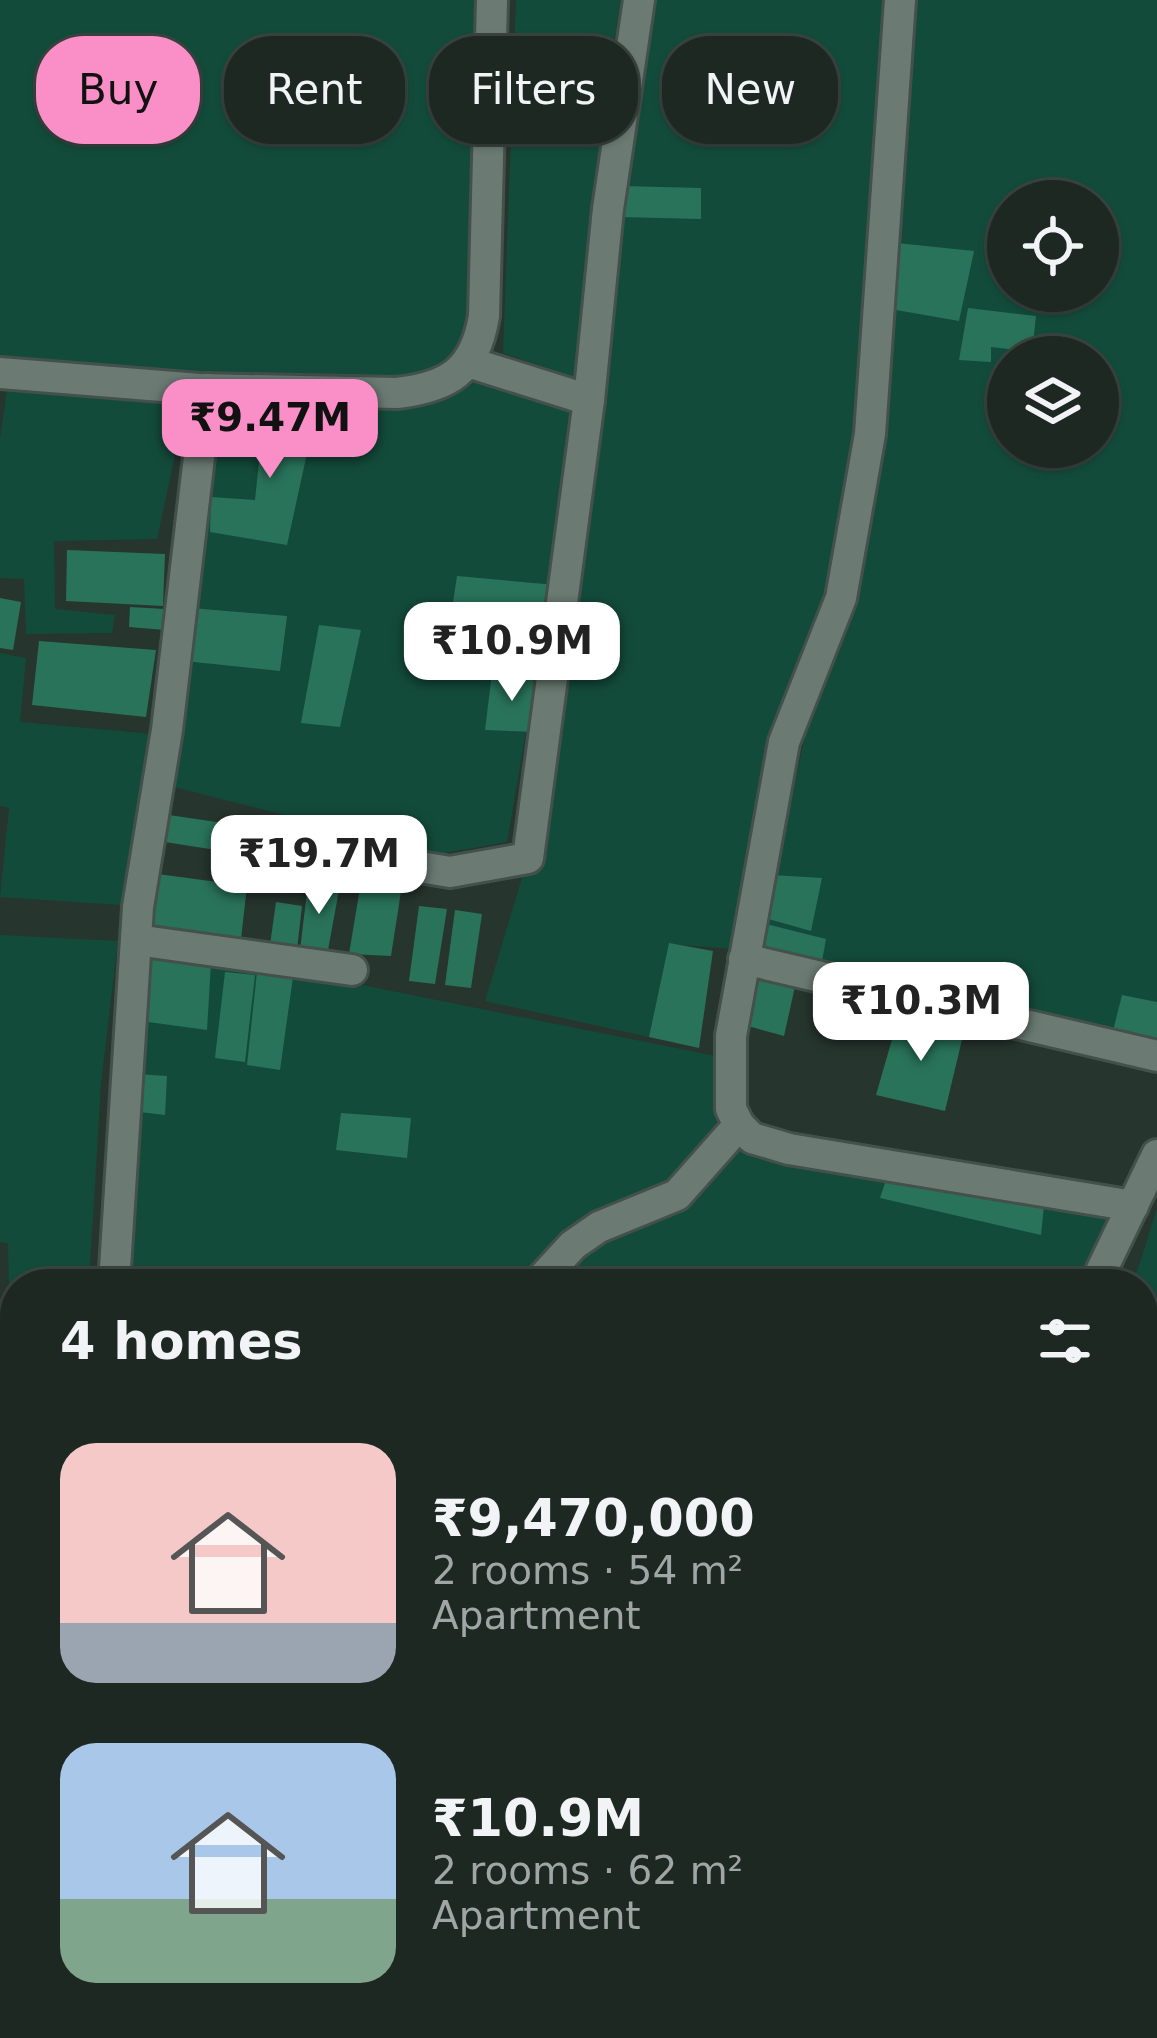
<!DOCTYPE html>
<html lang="en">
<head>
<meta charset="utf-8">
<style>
  :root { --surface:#1d2823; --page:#2a3430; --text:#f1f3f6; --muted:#a0a6a6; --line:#3b4441; --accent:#fa8fc7 }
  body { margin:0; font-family:"DejaVu Sans",sans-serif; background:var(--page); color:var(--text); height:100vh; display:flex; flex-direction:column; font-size:45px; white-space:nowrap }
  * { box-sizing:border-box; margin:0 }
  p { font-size:39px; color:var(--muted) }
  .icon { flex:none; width:66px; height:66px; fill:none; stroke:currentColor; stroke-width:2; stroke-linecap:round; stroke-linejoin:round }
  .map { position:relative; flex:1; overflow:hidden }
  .side { position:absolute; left:0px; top:1269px; width:1158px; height:771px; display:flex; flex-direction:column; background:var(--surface); border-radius:48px 48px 0 0; box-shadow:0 3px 9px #0004,0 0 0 3px var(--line) }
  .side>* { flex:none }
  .banner { position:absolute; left:36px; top:36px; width:1086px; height:108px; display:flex; gap:24px }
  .fabs { position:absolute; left:987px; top:180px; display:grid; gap:24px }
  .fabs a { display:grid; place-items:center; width:132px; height:132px; border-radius:50%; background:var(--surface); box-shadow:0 3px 9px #0004,0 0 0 3px var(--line); font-size:60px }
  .price { position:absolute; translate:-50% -102px; padding:0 27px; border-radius:24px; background:#fff; color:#222; font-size:39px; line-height:78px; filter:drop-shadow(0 3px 6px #0008) }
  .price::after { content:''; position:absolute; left:50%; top:72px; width:36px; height:27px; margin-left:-18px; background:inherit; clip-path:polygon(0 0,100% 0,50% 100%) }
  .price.active { background:var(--accent); color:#111 }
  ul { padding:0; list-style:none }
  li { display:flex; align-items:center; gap:36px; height:300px; padding:0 60px }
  li span { display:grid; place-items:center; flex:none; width:336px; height:240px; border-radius:36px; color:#555 }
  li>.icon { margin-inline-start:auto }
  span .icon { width:144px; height:144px; fill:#fffc; stroke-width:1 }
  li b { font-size:51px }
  h2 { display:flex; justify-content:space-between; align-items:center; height:144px; padding:0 60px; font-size:51px }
  .pill { padding:0 42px; border-radius:48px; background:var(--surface); box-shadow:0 3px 9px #0004,0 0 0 3px var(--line); font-size:42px; line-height:108px }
  .pill.active { background:var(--accent); color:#111 }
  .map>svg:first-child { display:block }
  .green { fill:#134b3a; fill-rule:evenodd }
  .building { fill:#29735b }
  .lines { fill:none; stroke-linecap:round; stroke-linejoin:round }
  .minor-casing { stroke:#44504b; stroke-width:36 }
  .minor { stroke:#6b7b74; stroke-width:30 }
</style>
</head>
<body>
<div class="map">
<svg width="1157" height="2038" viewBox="0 0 1157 2038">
  <rect width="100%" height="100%" fill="#27352f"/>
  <g class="green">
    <path d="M0 0H492L484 316 450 380 0 373Z"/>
    <path d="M516 0H621L612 53 580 379 503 353Z"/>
    <path d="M642 0H1157V1055L757 955 811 709 746 950 669 944 649 1037 485 1001 528 858ZM1008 201H1098V291H1008ZM1008 357H1098V447H1008Z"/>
    <path d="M471 372 582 407 507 842 439 854 174 787 189 596 224 406Z"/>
    <path d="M7 390 186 403 157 539 54 541 55 609 115 615 112 633 26 634 24 579 0 578V439Z"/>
    <path d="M0 653 26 658 20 722 152 734 122 905 0 897 9 808 0 806Z"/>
    <path d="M0 935 118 941 101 1083 89 1284H15V1289H9L8 1243 0 1242Z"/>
    <path d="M136 940 726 1058 731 1109 696 1178 601 1227 691 1204 742 1145 1133 1206 1093 1284H114Z"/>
    <path d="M1157 1209V1468L1143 1460V1284H1129L1138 1269Z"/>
    <path d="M0 1360 15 1362V1444L0 1442Z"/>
    <path d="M0 1681 15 1682V1746L0 1744Z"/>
    <path d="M1157 1846V2038L1143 2025V1913Z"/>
    <path d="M15 1876V1990L0 1987V1908Z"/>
  </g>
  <g class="building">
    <path d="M622 186 701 188V219L620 217Z"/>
    <path d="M887 242 974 251 959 321 879 307Z"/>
    <path d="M968 308 1036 316 1032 352 991 347V362L959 360Z"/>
    <path d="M265 405 316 412 287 545 210 532 211 497 255 500Z"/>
    <path d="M67 550 165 554 163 606 66 601Z"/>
    <path d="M457 576 556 585 546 648 448 635Z"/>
    <path d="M0 598 21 602 13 650 0 648Z"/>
    <path d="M130 607 165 609V630L129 627Z"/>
    <path d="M191 608 287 616 280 671 185 661Z"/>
    <path d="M319 625 361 630 340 727 301 723Z"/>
    <path d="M39 641 156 650 146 717 32 705Z"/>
    <path d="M492 673 537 681 536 732 485 730Z"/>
    <path d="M169 815 250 827 248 855 165 842Z"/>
    <path d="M158 874 247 886 240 948 149 936Z"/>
    <path d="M772 875 822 878 811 931 761 917Z"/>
    <path d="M309 876 341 879 326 961 299 958Z"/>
    <path d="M361 882 402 885 391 956 349 954Z"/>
    <path d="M276 902 302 906 296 958 269 952Z"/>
    <path d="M419 906 447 909 435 984 409 981Z"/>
    <path d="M455 910 482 914 471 988 445 985Z"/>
    <path d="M766 924 826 939 820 972 757 955Z"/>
    <path d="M669 943 713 951 699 1048 649 1037Z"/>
    <path d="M149 954 211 963 207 1030 141 1021Z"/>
    <path d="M225 972 255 975 245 1062 215 1058Z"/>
    <path d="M257 972 293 977 280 1070 247 1065Z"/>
    <path d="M760 976 796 982 784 1036 748 1026Z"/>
    <path d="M1122 995 1157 1002V1049L1111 1039Z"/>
    <path d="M897 1022 965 1027 945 1111 876 1095Z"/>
    <path d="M136 1074 167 1076 165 1115 131 1111Z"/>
    <path d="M341 1113 411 1118 407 1158 336 1150Z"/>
    <path d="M887 1177 1044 1205 1041 1235 880 1198Z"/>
    <path d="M198 1275 234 1279 233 1284H196Z"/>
    <path d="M0 1467 15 1470V1529L10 1550 0 1548Z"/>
    <path d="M0 1616 15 1617V1674L0 1672Z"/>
    <path d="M0 1749 15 1752V1794L0 1791Z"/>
    <path d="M1143 2004 1157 2006V2038H1127L1129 2025H1143Z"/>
    <path d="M7 2025 49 2034 48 2038H5Z"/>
    <path d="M97 2025H205L203 2038H138Z"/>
    <path d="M242 2025H286L284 2038H239Z"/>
    <path d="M394 2025H406L453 2038H392Z"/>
    <path d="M521 2025H575L573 2035Z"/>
    <path d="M582 2025H616L614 2038H580Z"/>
    <path d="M618 2025H652L650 2038H616Z"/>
    <path d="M654 2025H685L682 2038H651Z"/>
    <path d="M688 2025H754L751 2038H685Z"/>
    <path d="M797 2025H810L867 2038H792Z"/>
    <path d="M1040 2025H1069L1067 2038H1038Z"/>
  </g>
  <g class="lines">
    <g class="minor-casing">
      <g id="minor">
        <path d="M900 0 870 434 841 598 784 742 731 1036V1109L739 1125 752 1138 789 1149 1133 1206"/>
        <path d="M468 362 589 400"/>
        <path d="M0 373 199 389 397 393C449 387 475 371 484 316L492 0"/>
        <path d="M372 859 450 872 528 858 589 400 608 209 639 0"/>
        <path d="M136 940 352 970"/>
        <path d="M744 959 1157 1056"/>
        <path d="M114 1284 138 907 167 730 207 389"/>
        <path d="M537 1284 573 1245 599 1227 677 1195 739 1125"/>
        <path d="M1095 1284 1157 1155"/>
        <path d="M0 1353 15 1355"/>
        <path d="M1143 1470 1157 1477"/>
        <path d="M0 1562 15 1564"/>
        <path d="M1143 1916 1157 1850"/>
        <path d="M0 2014 15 2017"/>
        <path d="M53 2025 101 2038"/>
        <path d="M888 2025 960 2038"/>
        <path d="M217 2038 220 2025"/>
        <path d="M476 2038 479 2025"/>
        <path d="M771 2038 774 2025"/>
        <path d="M1117 2038 1119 2025"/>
      </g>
    </g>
    <use href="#minor" class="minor"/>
  </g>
</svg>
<div class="fabs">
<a><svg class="icon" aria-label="locate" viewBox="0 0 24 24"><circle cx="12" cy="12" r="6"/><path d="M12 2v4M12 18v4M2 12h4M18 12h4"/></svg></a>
<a><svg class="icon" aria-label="layers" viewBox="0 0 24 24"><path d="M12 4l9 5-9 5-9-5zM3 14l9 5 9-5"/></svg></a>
</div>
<b class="price active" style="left:270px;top:481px">₹9.47M</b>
<b class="price" style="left:512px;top:704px">₹10.9M</b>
<b class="price" style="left:319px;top:917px">₹19.7M</b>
<b class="price" style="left:921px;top:1064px">₹10.3M</b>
<div class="banner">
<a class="pill active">Buy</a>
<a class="pill">Rent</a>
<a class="pill">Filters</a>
<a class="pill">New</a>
</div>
<section class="side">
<h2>4 homes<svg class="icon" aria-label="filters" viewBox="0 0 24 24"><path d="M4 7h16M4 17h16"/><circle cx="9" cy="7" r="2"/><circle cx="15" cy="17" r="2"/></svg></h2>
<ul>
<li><span style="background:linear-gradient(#f6c9c9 75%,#9aa5b1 0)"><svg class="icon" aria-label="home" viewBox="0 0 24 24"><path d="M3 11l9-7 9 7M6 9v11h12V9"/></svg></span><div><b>₹9,470,000</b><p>2 rooms · 54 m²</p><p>Apartment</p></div></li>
<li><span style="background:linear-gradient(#a9c7e8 65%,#7fa58c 0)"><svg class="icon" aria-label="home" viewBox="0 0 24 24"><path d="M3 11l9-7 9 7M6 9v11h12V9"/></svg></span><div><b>₹10.9M</b><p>2 rooms · 62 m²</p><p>Apartment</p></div></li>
</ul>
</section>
</div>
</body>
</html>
